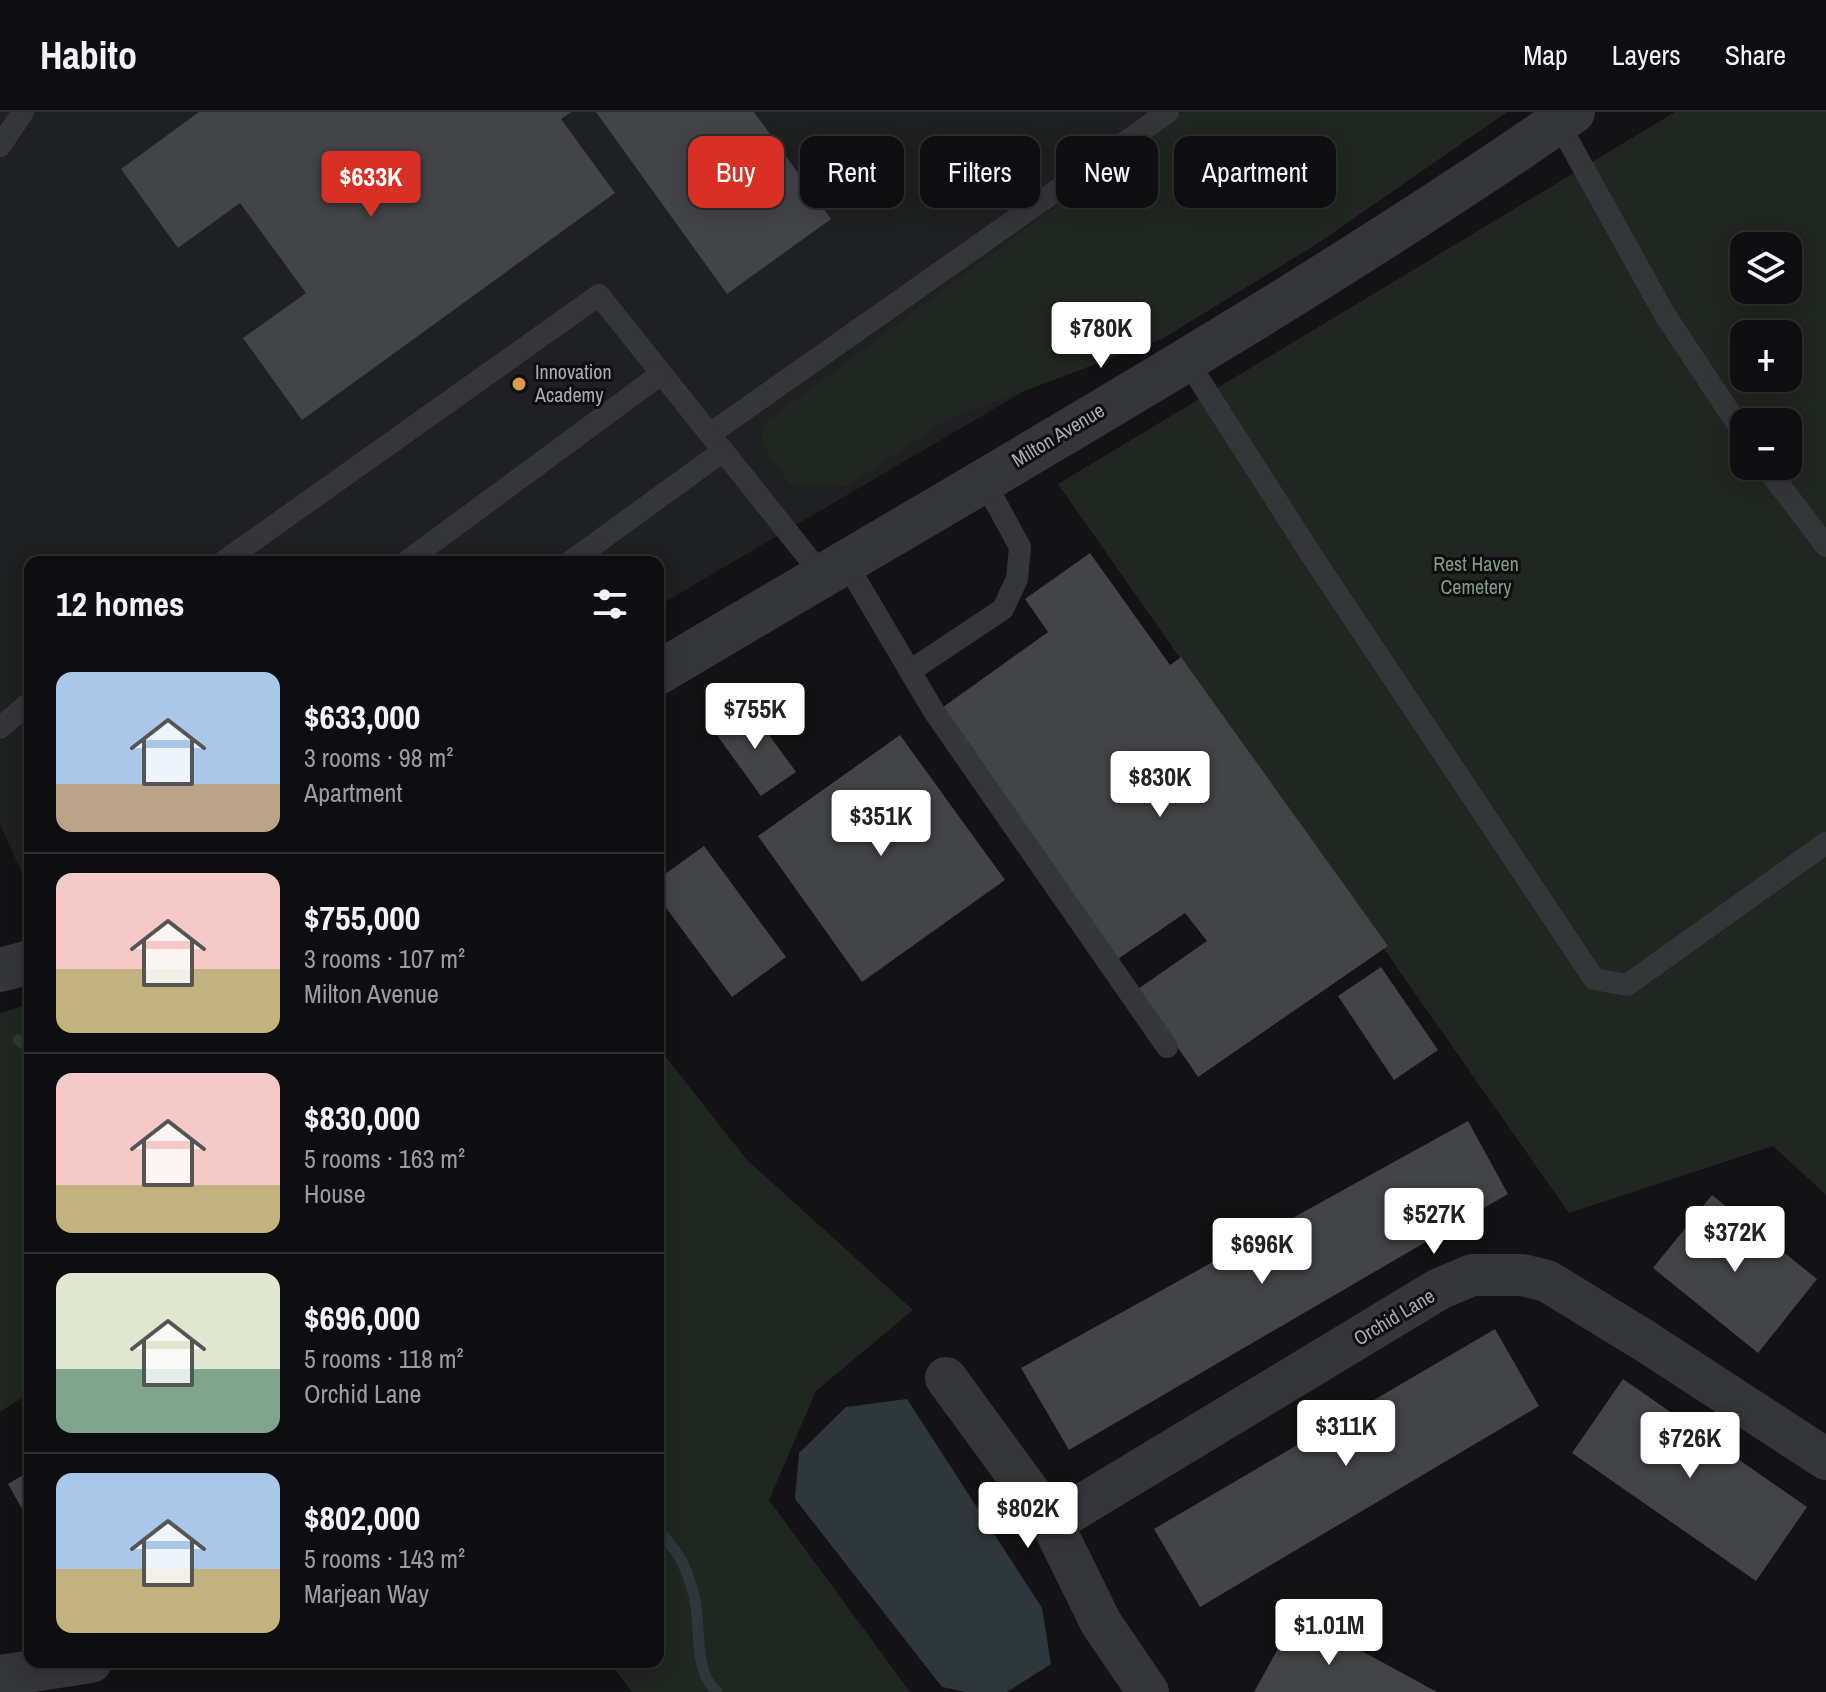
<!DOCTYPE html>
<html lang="en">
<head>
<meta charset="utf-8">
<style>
  :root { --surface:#0e0e10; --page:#1c1c1e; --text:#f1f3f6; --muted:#9b9c9f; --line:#2e2e30; --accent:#d93025 }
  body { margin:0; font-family:"Archivo Narrow",sans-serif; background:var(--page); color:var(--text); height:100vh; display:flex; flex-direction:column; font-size:30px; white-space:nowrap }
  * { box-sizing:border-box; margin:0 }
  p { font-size:26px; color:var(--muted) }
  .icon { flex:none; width:44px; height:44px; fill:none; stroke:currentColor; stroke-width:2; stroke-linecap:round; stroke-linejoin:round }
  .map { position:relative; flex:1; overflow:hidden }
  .details { position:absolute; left:24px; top:444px; width:640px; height:1112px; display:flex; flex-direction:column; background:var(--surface); border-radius:16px; box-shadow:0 4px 20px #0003,0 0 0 2px var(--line) }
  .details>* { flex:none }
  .top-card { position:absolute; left:688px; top:24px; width:760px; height:72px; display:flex; gap:16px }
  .tools { position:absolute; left:1730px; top:120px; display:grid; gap:16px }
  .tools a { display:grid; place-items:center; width:72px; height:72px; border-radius:16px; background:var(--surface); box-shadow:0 4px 20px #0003,0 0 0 2px var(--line); font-size:40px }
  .price { position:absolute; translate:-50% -68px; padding:0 18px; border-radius:8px; background:#fff; color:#222; font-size:26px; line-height:52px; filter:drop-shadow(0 2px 4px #0008) }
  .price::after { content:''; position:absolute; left:50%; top:48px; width:24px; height:18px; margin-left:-12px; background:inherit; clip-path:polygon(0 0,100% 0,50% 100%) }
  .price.selected { background:var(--accent); color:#fff }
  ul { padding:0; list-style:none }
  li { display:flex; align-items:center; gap:24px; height:200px; padding:0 32px }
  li+li { border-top:2px solid var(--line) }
  li span { display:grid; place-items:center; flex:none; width:224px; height:160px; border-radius:16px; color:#555 }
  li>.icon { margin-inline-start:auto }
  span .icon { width:96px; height:96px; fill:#fffc; stroke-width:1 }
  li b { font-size:34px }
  h2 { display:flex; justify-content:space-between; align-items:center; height:96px; padding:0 32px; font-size:34px }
  .pill { padding:0 28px; border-radius:16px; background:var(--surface); box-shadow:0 4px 20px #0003,0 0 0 2px var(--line); font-size:28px; line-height:72px }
  .pill.selected { background:var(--accent); color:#fff }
  header { display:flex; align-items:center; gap:48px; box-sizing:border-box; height:112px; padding:0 40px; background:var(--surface); border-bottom:2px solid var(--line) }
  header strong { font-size:38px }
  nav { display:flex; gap:44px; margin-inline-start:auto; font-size:28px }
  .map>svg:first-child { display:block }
  .built { fill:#1f2021 }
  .green { fill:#202620; fill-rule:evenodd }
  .water { fill:#2e373c }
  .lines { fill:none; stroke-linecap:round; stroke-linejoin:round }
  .stream { stroke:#2e373c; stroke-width:11 }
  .building { fill:#424447 }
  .service { stroke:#353639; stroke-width:22 }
  .minor { stroke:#353639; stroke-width:42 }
  .tertiary { stroke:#353639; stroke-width:44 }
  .poi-dot { fill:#da9c46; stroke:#0e0e10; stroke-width:3 }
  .labels { text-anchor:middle; stroke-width:6; stroke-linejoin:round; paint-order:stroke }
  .poi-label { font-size:20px; fill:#a7acb3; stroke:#0e0e10; text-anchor:start }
  .street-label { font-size:20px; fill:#a7acb3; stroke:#0e0e10 }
  .park-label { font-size:20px; fill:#819c80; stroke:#0e0e10 }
</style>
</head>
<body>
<header>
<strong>Habito</strong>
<nav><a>Map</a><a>Layers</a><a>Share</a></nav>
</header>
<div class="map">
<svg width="1826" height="1580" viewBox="0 0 1826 1580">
  <rect width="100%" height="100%" fill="#131315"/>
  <path class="built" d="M0 0H1479L1341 93 658 494V450H30V779L0 712Z"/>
  <g class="green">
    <path d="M1183 0H1507L1317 132 1162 227 948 308 847 374 789 372 760 330 765 310Z"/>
    <path d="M1675 0H1826V1083L1773 1034 1569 1101 1058 372ZM1744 134H1788V178H1744ZM1744 222H1788V266H1744ZM1744 310H1788V354H1744Z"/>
    <path d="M30 892V1281L0 1300V901Z"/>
    <path d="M658 935 747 1048 913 1198 816 1279 769 1388 910 1580H632L610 1550H658Z"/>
  </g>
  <path class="water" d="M907 1287 1042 1496 1051 1552 1007 1580H965L942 1575 795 1387 799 1341 846 1295Z"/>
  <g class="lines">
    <g class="stream">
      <path d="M18 928 30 937"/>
      <path d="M658 1418C678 1439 687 1455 694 1484 702 1513 692 1558 717 1580"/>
    </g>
  </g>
  <g class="building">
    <path d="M199 0H571L561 7 615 81 302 308 243 226 306 181 240 91 178 136 121 57Z"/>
    <path d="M596 0H754L831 107 727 182Z"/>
    <path d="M1090 441 1170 553 1181 545 1388 834 1198 965 1138 877 1207 829 1185 801 1118 847 939 598 1048 520 1025 487Z"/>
    <path d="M748 594 796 660 761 684 714 619Z"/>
    <path d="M900 623 1005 768 862 870 758 724Z"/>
    <path d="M704 734 786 845 732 885 658 785V767Z"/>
    <path d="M1381 855 1438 938 1394 968 1338 884Z"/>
    <path d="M1468 1009 1508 1082 1069 1338 1021 1256Z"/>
    <path d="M1712 1083 1817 1167 1758 1241 1653 1156Z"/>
    <path d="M1495 1217 1539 1294 1200 1495 1154 1417Z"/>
    <path d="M1623 1267 1807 1395 1756 1469 1572 1341Z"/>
    <path d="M30 1359V1411L8 1372Z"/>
    <path d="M1296 1504 1380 1549 1437 1580H1254Z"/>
  </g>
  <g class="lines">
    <g class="service">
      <path d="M1558 10 1665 203 1744 322"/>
      <path d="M0 34 23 0"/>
      <path d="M1186 247 1312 444 1594 867 1627 873 1826 731"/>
      <path d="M710 322 1168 0"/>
      <path d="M1765 354 1826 434"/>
      <path d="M845 449 933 598 1167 935"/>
      <path d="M223 450 599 183 822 463"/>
      <path d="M406 450 661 262"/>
      <path d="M570 450 723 339"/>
      <path d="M910 559 1003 497 1017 467 1020 435 983 367"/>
      <path d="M0 616 30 590"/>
    </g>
    <g class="minor">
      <path d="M946 1266 1052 1411 1101 1511 1148 1580"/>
      <path d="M1052 1411 1439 1177 1472 1163H1522L1547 1169 1645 1229 1826 1347"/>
      <path d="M0 1564 91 1550"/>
    </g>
    <g class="tertiary">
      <path d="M658 561C965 378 1279 203 1573 0"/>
      <path d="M0 858 30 850"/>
    </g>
  </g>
  <circle class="poi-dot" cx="519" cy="272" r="8"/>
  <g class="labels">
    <g class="poi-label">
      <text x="535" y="267">Innovation<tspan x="535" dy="23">Academy</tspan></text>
    </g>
    <g class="street-label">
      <text transform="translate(1058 323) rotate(-31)" y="7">Milton Avenue</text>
      <text transform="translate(1394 1205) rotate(-31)" y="7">Orchid Lane</text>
    </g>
    <g class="park-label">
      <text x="1476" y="459">Rest Haven<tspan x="1476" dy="23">Cemetery</tspan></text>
    </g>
  </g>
</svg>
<div class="tools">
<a><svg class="icon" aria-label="layers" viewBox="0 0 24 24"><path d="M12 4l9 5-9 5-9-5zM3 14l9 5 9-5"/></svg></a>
<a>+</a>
<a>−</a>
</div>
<b class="price selected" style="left:371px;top:107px">$633K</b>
<b class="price" style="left:1101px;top:258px">$780K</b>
<b class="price" style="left:755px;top:639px">$755K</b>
<b class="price" style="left:1160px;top:707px">$830K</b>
<b class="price" style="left:881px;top:746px">$351K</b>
<b class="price" style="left:1434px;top:1144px">$527K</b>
<b class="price" style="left:1735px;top:1162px">$372K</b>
<b class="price" style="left:1262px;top:1174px">$696K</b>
<b class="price" style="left:1346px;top:1356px">$311K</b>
<b class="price" style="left:1690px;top:1368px">$726K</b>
<b class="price" style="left:1028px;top:1438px">$802K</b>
<b class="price" style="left:1329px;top:1555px">$1.01M</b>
<div class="top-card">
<a class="pill selected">Buy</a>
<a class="pill">Rent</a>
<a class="pill">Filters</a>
<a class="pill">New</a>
<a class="pill">Apartment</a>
</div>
<section class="details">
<h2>12 homes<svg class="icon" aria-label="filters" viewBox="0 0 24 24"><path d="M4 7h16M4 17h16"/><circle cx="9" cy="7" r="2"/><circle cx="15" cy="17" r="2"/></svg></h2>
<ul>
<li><span style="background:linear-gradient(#a9c7e8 70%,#b9a48a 0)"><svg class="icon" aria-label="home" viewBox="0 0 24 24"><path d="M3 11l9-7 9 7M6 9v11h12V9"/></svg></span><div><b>$633,000</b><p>3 rooms · 98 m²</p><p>Apartment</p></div></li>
<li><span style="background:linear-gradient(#f6c9c9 60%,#c2b280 0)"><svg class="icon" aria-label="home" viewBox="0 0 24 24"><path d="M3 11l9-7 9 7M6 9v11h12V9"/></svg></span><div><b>$755,000</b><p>3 rooms · 107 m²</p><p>Milton Avenue</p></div></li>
<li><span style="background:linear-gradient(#f6c9c9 70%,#c2b280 0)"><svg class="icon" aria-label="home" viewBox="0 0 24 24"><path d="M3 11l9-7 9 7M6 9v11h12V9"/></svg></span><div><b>$830,000</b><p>5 rooms · 163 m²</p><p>House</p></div></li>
<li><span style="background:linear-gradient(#dfe7d0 60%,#7fa58c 0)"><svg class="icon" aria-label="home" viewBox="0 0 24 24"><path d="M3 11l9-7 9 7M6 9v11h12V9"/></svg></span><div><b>$696,000</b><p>5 rooms · 118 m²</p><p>Orchid Lane</p></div></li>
<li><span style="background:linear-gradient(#a9c7e8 60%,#c2b280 0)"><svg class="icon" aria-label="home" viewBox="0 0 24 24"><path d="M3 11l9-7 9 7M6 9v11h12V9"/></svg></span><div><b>$802,000</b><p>5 rooms · 143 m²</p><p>Marjean Way</p></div></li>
</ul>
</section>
</div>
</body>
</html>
